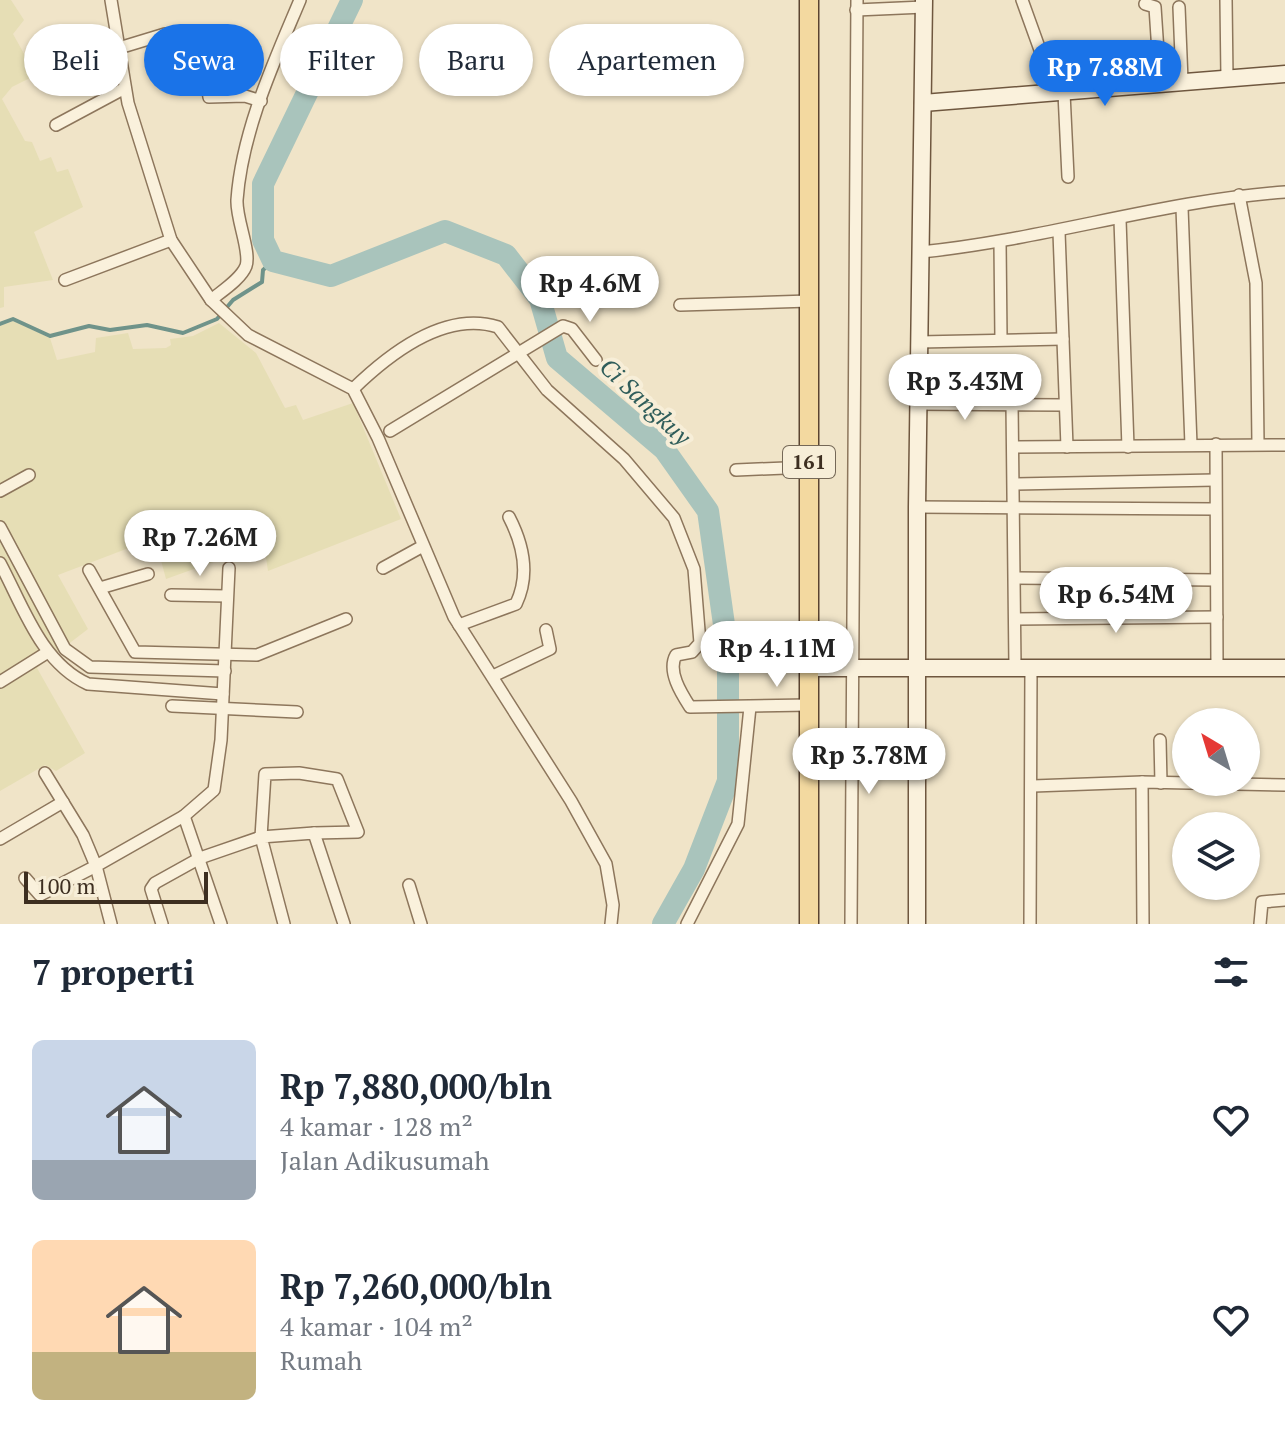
<!DOCTYPE html>
<html lang="id">
<head>
<meta charset="utf-8">
<style>
  :root { --surface:#fff; --page:#f6f6f7; --text:#1f2937; --muted:#747a83; --accent:#1a73e8 }
  body { margin:0; font-family:"PT Serif",serif; background:var(--page); color:var(--text); height:100vh; display:flex; flex-direction:column; font-size:30px; white-space:nowrap }
  * { box-sizing:border-box; margin:0 }
  p { font-size:26px; color:var(--muted) }
  .icon { flex:none; width:44px; height:44px; fill:none; stroke:currentColor; stroke-width:2; stroke-linecap:round; stroke-linejoin:round }
  .map { position:relative; height:924px; overflow:hidden }
  .sheet { display:flex; flex-direction:column; background:var(--surface); flex:1 }
  .sheet>* { flex:none }
  .top-card { position:absolute; left:24px; top:24px; width:800px; height:72px; display:flex; gap:16px }
  .needle { width:52px; rotate:322deg }
  .tools { position:absolute; left:1172px; top:708px; display:grid; gap:16px }
  .tools a { display:grid; place-items:center; width:88px; height:88px; border-radius:50%; background:var(--surface); box-shadow:0 2px 6px #0004; font-size:40px }
  .scale { position:absolute; left:24px; bottom:20px; width:184px; box-sizing:border-box; padding-left:8px; border:4px solid #3d2e20; border-top:0; font-size:22px; line-height:28px; white-space:nowrap; color:#3d2e20; -webkit-text-stroke:6px #f7eed8; paint-order:stroke }
  .price { position:absolute; translate:-50% -68px; padding:0 18px; border-radius:28px; background:#fff; color:#222; font-size:26px; line-height:52px; filter:drop-shadow(0 2px 4px #0008) }
  .price::after { content:''; position:absolute; left:50%; top:48px; width:24px; height:18px; margin-left:-12px; background:inherit; clip-path:polygon(0 0,100% 0,50% 100%) }
  .price.selected { background:var(--accent); color:#fff }
  ul { padding:0; list-style:none }
  li { display:flex; align-items:center; gap:24px; height:200px; padding:0 32px }
  li span { display:grid; place-items:center; flex:none; width:224px; height:160px; border-radius:12px; color:#555 }
  li>.icon { margin-inline-start:auto }
  span .icon { width:96px; height:96px; fill:#fffc; stroke-width:1 }
  li b { font-size:34px }
  h2 { display:flex; justify-content:space-between; align-items:center; height:96px; padding:0 32px; font-size:34px }
  .tag { padding:0 28px; border-radius:36px; background:var(--surface); box-shadow:0 2px 6px #0004; font-size:28px; line-height:72px }
  .tag.selected { background:var(--accent); color:#fff }
  .map>svg:first-child { display:block }
  .farmland { fill:#e6deb5 }
  .lines { fill:none; stroke-linecap:round; stroke-linejoin:round }
  .stream { stroke:#6f938a; stroke-width:4 }
  .river { stroke:#a9c4bc; stroke-width:22 }
  .street-casing { stroke:#8d765c; stroke-width:14 }
  .secondary-casing { stroke:#6f573f; stroke-width:19 }
  .primary-casing { stroke:#5b4430; stroke-width:21 }
  .street { stroke:#faf1dc; stroke-width:11 }
  .secondary { stroke:#faf1dc; stroke-width:16 }
  .primary { stroke:#f3d9a0; stroke-width:18 }
  .labels { text-anchor:middle; stroke-width:8; stroke-linejoin:round; paint-order:stroke }
  .shield { fill:#f7eed8; stroke:#756857; stroke-width:2 }
  .shield-label { font-size:20px; font-weight:bold; fill:#3d2e20 }
  .water-label { font-size:24px; font-style:italic; fill:#2f5d5a; stroke:#f7eed8 }
</style>
</head>
<body>
<div class="map">
<svg width="1285" height="924" viewBox="0 0 1285 924">
  <rect width="100%" height="100%" fill="#f0e4c8"/>
  <g class="farmland">
    <path d="M0 0H11L24 20 13 34 36 75 12 87 2 99 25 141 32 142 40 161 51 157 57 172 68 169 83 207 34 232 53 280 4 287V307L0 308Z"/>
    <path d="M13 321 50 338 57 360 95 352 96 338 128 333 133 349 166 348 171 345 170 339 193 336 219 323 256 353 285 408 296 405 303 420 353 403 401 519 268 571 264 544 166 579 155 538 58 575 88 629 37 668 85 753 56 771 45 765 0 791V326Z"/>
  </g>
  <g class="lines">
    <path class="stream" d="M0 324 13 319 50 336 89 326 110 330 147 325 183 333 217 319 233 300 262 282 263 270 273 261"/>
    <path class="river" d="M352 0 263 184V240L273 261 331 276 445 231 506 255 540 299 557 358 664 449 708 511 728 653V781L694 869 663 924"/>
    <g class="street-casing">
      <g id="street">
        <path d="M111 0 128 103 171 240 211 300 248 335 353 389 378 438 454 617 571 801 606 864 613 905 611 924"/>
        <path d="M1022 0 1044 61 1050 94"/>
        <path d="M1226 0 1227 78"/>
        <path d="M1145 4 1155 7 1160 82"/>
        <path d="M1179 7 1182 81"/>
        <path d="M856 10 924 7"/>
        <path d="M200 43 209 97 245 96 261 101"/>
        <path d="M119 48 165 34"/>
        <path d="M1064 93 1068 177"/>
        <path d="M56 125 125 88"/>
        <path d="M1239 195 1256 283 1258 444"/>
        <path d="M1182 208 1191 445"/>
        <path d="M1120 220 1128 447"/>
        <path d="M1059 232 1067 447"/>
        <path d="M1000 242 1001 339"/>
        <path d="M921 252C1043 240 1165 200 1285 192"/>
        <path d="M65 280 171 240"/>
        <path d="M211 300C222 291 241 279 246 266 251 252 236 219 237 200 242 131 274 62 300 0"/>
        <path d="M680 305 809 301"/>
        <path d="M919 342 1063 339"/>
        <path d="M353 389C388 355 445 310 498 327L547 390 624 459 674 518 694 569 700 643 692 652 676 655C667 671 681 693 690 707L809 705"/>
        <path d="M919 404 1064 405"/>
        <path d="M1012 404 1015 666"/>
        <path d="M390 431 563 326 572 329 596 360"/>
        <path d="M1216 444 1217 666"/>
        <path d="M1013 447 1285 445"/>
        <path d="M736 470 809 467"/>
        <path d="M1015 484 1215 480"/>
        <path d="M0 491 29 475"/>
        <path d="M917 507 1214 509"/>
        <path d="M0 527 65 649 90 667 225 671"/>
        <path d="M0 563C23 606 41 663 88 684L223 694"/>
        <path d="M383 568 423 546"/>
        <path d="M89 570 135 652 257 655 346 619"/>
        <path d="M1015 578 1216 580"/>
        <path d="M100 588 148 574"/>
        <path d="M171 595 227 596"/>
        <path d="M1015 619 1217 617"/>
        <path d="M459 625 516 604C530 575 523 544 509 517"/>
        <path d="M493 676 550 649 546 630"/>
        <path d="M0 682 48 652"/>
        <path d="M172 706 297 712"/>
        <path d="M1160 740 1161 783"/>
        <path d="M809 759 851 758"/>
        <path d="M1033 786 1142 782"/>
        <path d="M184 816 221 924"/>
        <path d="M0 839 63 802"/>
        <path d="M25 878 40 895 96 866 83 835 45 773"/>
        <path d="M409 885 421 924"/>
        <path d="M111 924 96 866 184 816 214 790 221 740 229 568"/>
        <path d="M162 924 151 889 155 883 200 858 261 837 265 774 299 773 337 779 358 832 314 833"/>
        <path d="M284 924 261 837 314 833 344 924"/>
        <path d="M687 924 738 824 750 707"/>
        <path d="M851 924 857 0"/>
        <path d="M1030 924 1031 666"/>
        <path d="M1143 924 1142 782 1285 785"/>
        <path d="M1260 924 1262 902 1285 900"/>
      </g>
    </g>
    <g class="secondary-casing">
      <g id="secondary">
        <path d="M923 103 1285 74"/>
        <path d="M809 668H1285"/>
        <path d="M917 924V507L924 0"/>
      </g>
    </g>
    <g class="primary-casing">
      <path id="primary" d="M809 0V924"/>
    </g>
    <use href="#street" class="street"/>
    <use href="#secondary" class="secondary"/>
    <use href="#primary" class="primary"/>
  </g>
  <g class="labels">
    <rect class="shield" x="783" y="446" width="52" height="32" rx="6"/>
    <g class="shield-label">
      <text x="809" y="469">161</text>
    </g>
    <g class="water-label">
      <text transform="translate(645 402) rotate(43)" y="8">Ci Sangkuy</text>
    </g>
  </g>
</svg>
<div class="tools">
<a><svg class="needle" viewBox="-14 -14 28 28"><path d="M0-13l5 13h-10z" fill="#e53935"/><path d="M0 13l5-13h-10z" fill="#747a83"/></svg></a>
<a><svg class="icon" aria-label="layers" viewBox="0 0 24 24"><path d="M12 4l9 5-9 5-9-5zM3 14l9 5 9-5"/></svg></a>
</div>
<div class="scale">100 m</div>
<b class="price selected" style="left:1105px;top:108px">Rp 7.88M</b>
<b class="price" style="left:590px;top:324px">Rp 4.6M</b>
<b class="price" style="left:965px;top:422px">Rp 3.43M</b>
<b class="price" style="left:200px;top:578px">Rp 7.26M</b>
<b class="price" style="left:1116px;top:635px">Rp 6.54M</b>
<b class="price" style="left:777px;top:689px">Rp 4.11M</b>
<b class="price" style="left:869px;top:796px">Rp 3.78M</b>
<div class="top-card">
<a class="tag">Beli</a>
<a class="tag selected">Sewa</a>
<a class="tag">Filter</a>
<a class="tag">Baru</a>
<a class="tag">Apartemen</a>
</div>
</div>
<section class="sheet">
<h2>7 properti<svg class="icon" aria-label="filters" viewBox="0 0 24 24"><path d="M4 7h16M4 17h16"/><circle cx="9" cy="7" r="2"/><circle cx="15" cy="17" r="2"/></svg></h2>
<ul>
<li><span style="background:linear-gradient(#c9d6e8 75%,#9aa5b1 0)"><svg class="icon" aria-label="home" viewBox="0 0 24 24"><path d="M3 11l9-7 9 7M6 9v11h12V9"/></svg></span><div><b>Rp 7,880,000/bln</b><p>4 kamar · 128 m²</p><p>Jalan Adikusumah</p></div><svg class="icon" aria-label="heart" viewBox="0 0 24 24"><path d="M12 20l-8-8c-3-5 5-10 8-4 3-6 11-1 8 4z"/></svg></li>
<li><span style="background:linear-gradient(#ffd9b3 70%,#c2b280 0)"><svg class="icon" aria-label="home" viewBox="0 0 24 24"><path d="M3 11l9-7 9 7M6 9v11h12V9"/></svg></span><div><b>Rp 7,260,000/bln</b><p>4 kamar · 104 m²</p><p>Rumah</p></div><svg class="icon" aria-label="heart" viewBox="0 0 24 24"><path d="M12 20l-8-8c-3-5 5-10 8-4 3-6 11-1 8 4z"/></svg></li>
</ul>
</section>
</body>
</html>
